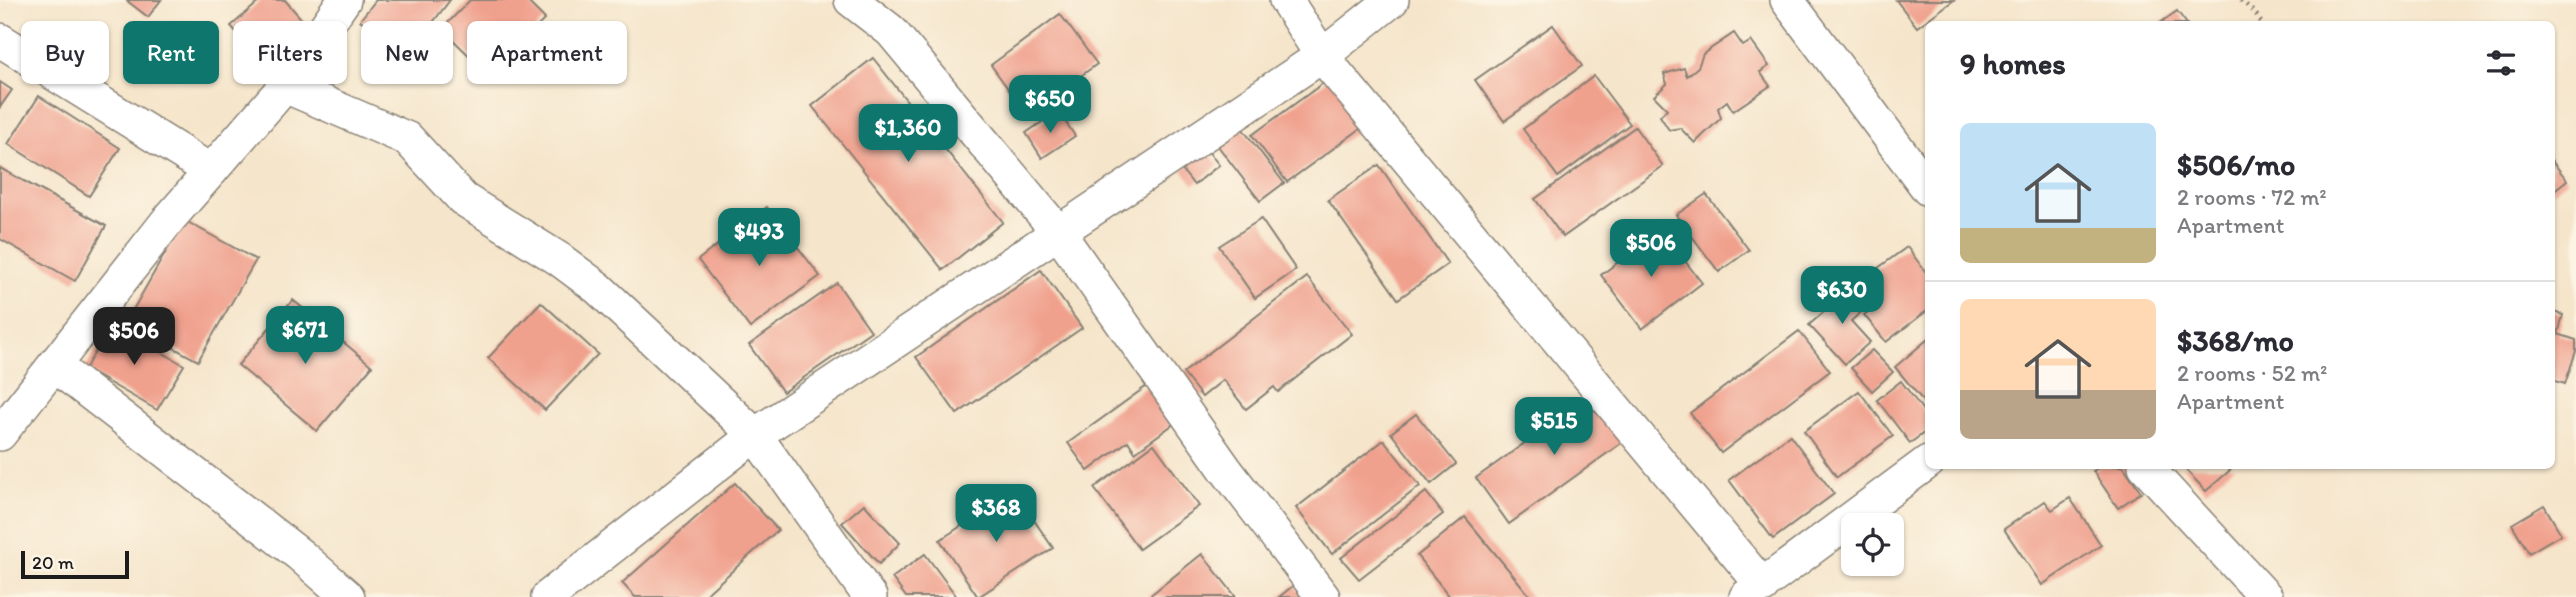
<!DOCTYPE html>
<html lang="en">
<head>
<meta charset="utf-8">
<style>
  :root { --surface:#fff; --page:#f2f2f3; --text:#2b2b33; --muted:#7c7c81; --line:#e1e1e2; --accent:#0f766e }
  body { margin:0; font-family:Itim,sans-serif; background:var(--page); color:var(--text); height:100vh; display:flex; flex-direction:column; font-size:26px; white-space:nowrap }
  * { box-sizing:border-box; margin:0 }
  p { font-size:23px; color:var(--muted) }
  .icon { flex:none; width:38px; height:38px; fill:none; stroke:currentColor; stroke-width:2; stroke-linecap:round; stroke-linejoin:round }
  .map { position:relative; flex:1; overflow:hidden }
  .sheet { position:absolute; left:1925px; top:21px; width:630px; height:448px; display:flex; flex-direction:column; background:var(--surface); border-radius:10px; box-shadow:0 2px 5px #0004 }
  .sheet>* { flex:none }
  .top-card { position:absolute; left:21px; top:21px; width:665px; height:63px; display:flex; gap:14px }
  .buttons { position:absolute; left:1841px; top:513px; display:grid; gap:14px }
  .buttons a { display:grid; place-items:center; width:63px; height:63px; border-radius:10px; background:var(--surface); box-shadow:0 2px 5px #0004; font-size:35px }
  .scale { position:absolute; left:21px; bottom:18px; width:108px; box-sizing:border-box; padding-left:7px; border:4px solid #1c1c1c; border-top:0; font-size:19px; line-height:24px; white-space:nowrap; color:#1c1c1c; -webkit-text-stroke:5px #fcf5e5; paint-order:stroke }
  .price { position:absolute; translate:-50% -60px; padding:0 16px; border-radius:14px; background:var(--accent); color:#fff; font-size:23px; line-height:46px; filter:drop-shadow(0 2px 4px #0008) }
  .price::after { content:''; position:absolute; left:50%; top:42px; width:21px; height:16px; margin-left:-10px; background:inherit; clip-path:polygon(0 0,100% 0,50% 100%) }
  .price.current { background:#222; color:#fff }
  ul { padding:0; list-style:none }
  li { display:flex; align-items:center; gap:21px; height:175px; padding:0 35px }
  li+li { border-top:2px solid var(--line) }
  li span { display:grid; place-items:center; flex:none; width:196px; height:140px; border-radius:10px; color:#555 }
  li>.icon { margin-inline-start:auto }
  span .icon { width:84px; height:84px; fill:#fffc; stroke-width:1 }
  li b { font-size:30px }
  h2 { display:flex; justify-content:space-between; align-items:center; height:84px; padding:0 35px; font-size:30px }
  .pill { padding:0 24px; border-radius:10px; background:var(--surface); box-shadow:0 2px 5px #0004; font-size:24px; line-height:63px }
  .pill.current { background:var(--accent); color:#fff }
  .map>svg:first-child { display:block }
  .building { fill:#f0a18e }
  .lines { fill:none; stroke-linecap:round; stroke-linejoin:round }
  .minor-casing { stroke:#888074; stroke-width:36 }
  .path { stroke:#888074; stroke-width:4.5; stroke-dasharray:2 5; stroke-linecap:butt }
  .minor { stroke:#fff; stroke-width:33 }
</style>
</head>
<body>
<div class="map">
<svg width="2576" height="597" viewBox="0 0 2576 597">
  <rect width="100%" height="100%" fill="#fcf5e5"/>
  <filter id="ink" filterUnits="userSpaceOnUse"><feTurbulence type="fractalNoise" baseFrequency=".0143" numOctaves="2"/><feDisplacementMap in="SourceGraphic" scale="14" xChannelSelector="R" yChannelSelector="G"/><feConvolveMatrix kernelMatrix="1 2 1 2 8 2 1 2 1" color-interpolation-filters="sRGB"/></filter>
  <filter id="wash" filterUnits="userSpaceOnUse"><feTurbulence type="fractalNoise" baseFrequency=".00686" numOctaves="4" result="noise"/><feDisplacementMap in="SourceGraphic" scale="28" xChannelSelector="R" yChannelSelector="G"/><feGaussianBlur stdDeviation="1.57" result="paint"/><feColorMatrix in="noise" values="0 0 0 0 0 0 0 0 0 0 0 0 0 0 0 0 0 1.4 0 .05"/><feComposite in="paint" operator="in"/></filter>
  <g filter="url(#wash)">
    <rect width="100%" height="100%" fill="#f5e5cb"/>
    <g id="blocks">
      <g class="building">
        <path d="M126 0H161L148 17Z"/>
        <path d="M261 0H285L304 22 260 59 231 26Z"/>
        <path d="M376 0H450L407 56 360 20Z"/>
        <path d="M470 0H526L545 19 489 75 442 29Z"/>
        <path d="M1896 0H1954L1917 27Z"/>
        <path d="M2177 11 2187 24H2159Z"/>
        <path d="M1060 14 1097 64 1027 115 991 65Z"/>
        <path d="M1553 25 1582 66 1504 121 1475 80Z"/>
        <path d="M1734 33 1743 46 1751 41 1769 66 1760 72 1770 86 1733 111 1727 101 1718 108 1721 118 1695 143 1680 128 1669 130 1660 116 1667 109 1654 96 1667 84 1664 74 1684 68 1687 76 1698 67 1703 54Z"/>
        <path d="M873 58 1003 222 943 270 812 106Z"/>
        <path d="M1333 76 1367 124 1287 182 1252 135Z"/>
        <path d="M1594 76 1630 124 1558 177 1523 129Z"/>
        <path d="M0 82 12 90 0 107Z"/>
        <path d="M39 96 120 148 89 196 8 144Z"/>
        <path d="M1058 111 1075 136 1042 158 1026 133Z"/>
        <path d="M1635 127 1663 166 1563 237 1535 199Z"/>
        <path d="M1242 128 1284 183 1260 201 1218 146Z"/>
        <path d="M1207 150 1219 165 1194 185 1182 170Z"/>
        <path d="M2552 161 2567 180 2552 192Z"/>
        <path d="M1379 165 1448 264 1398 299 1328 200Z"/>
        <path d="M0 168 106 226 75 281 0 239Z"/>
        <path d="M1706 194 1749 250 1719 272 1676 215Z"/>
        <path d="M767 207 820 276 750 328 698 260Z"/>
        <path d="M1261 219 1296 270 1255 298 1219 246Z"/>
        <path d="M184 220 256 260 198 361 126 322Z"/>
        <path d="M1661 230 1702 283 1642 329 1601 275Z"/>
        <path d="M1907 247 1928 275V310L1886 342 1864 315 1874 308 1856 284Z"/>
        <path d="M1041 270 1082 328 957 414 916 357Z"/>
        <path d="M1307 277 1352 334 1278 392 1274 387 1246 409 1223 380 1202 397 1183 373Z"/>
        <path d="M837 283 871 331 783 392 749 345Z"/>
        <path d="M1851 288 1868 306 1851 321 1870 342 1845 364 1809 325Z"/>
        <path d="M293 300 372 366 317 431 238 365Z"/>
        <path d="M541 302 598 354 545 410 488 358Z"/>
        <path d="M2552 311 2563 315 2558 334 2576 340V351L2565 384 2552 380Z"/>
        <path d="M112 324 184 365 157 410 85 369Z"/>
        <path d="M1799 331 1830 371 1721 453 1690 413Z"/>
        <path d="M1928 339V407L1895 367Z"/>
        <path d="M1872 350 1893 372 1872 391 1851 368Z"/>
        <path d="M1901 381 1928 417V430L1910 443 1877 400Z"/>
        <path d="M1147 386 1175 423 1135 452 1128 441 1088 471 1068 443Z"/>
        <path d="M1598 390 1631 436 1509 524 1476 478Z"/>
        <path d="M1859 391 1893 436 1837 477 1804 431Z"/>
        <path d="M1416 414 1456 464 1431 484 1391 433Z"/>
        <path d="M1790 435 1834 494 1773 539 1729 480Z"/>
        <path d="M1384 440 1420 486 1332 554 1296 508Z"/>
        <path d="M1154 444 1199 506 1139 549 1094 488Z"/>
        <path d="M2102 466H2123L2141 492 2118 508 2093 471Z"/>
        <path d="M2182 466H2235L2206 491Z"/>
        <path d="M735 483 778 530 703 597H635L622 583Z"/>
        <path d="M1014 491 1053 548 978 597 940 540Z"/>
        <path d="M1426 492 1443 514 1359 579 1341 558Z"/>
        <path d="M2070 498 2101 545 2042 585 2004 529 2045 501 2052 510Z"/>
        <path d="M864 504 900 543 879 564 842 523Z"/>
        <path d="M2544 505 2561 534 2529 553 2512 524Z"/>
        <path d="M1465 517 1531 597H1450L1417 556Z"/>
        <path d="M925 554 957 597H906L892 578Z"/>
        <path d="M1202 554 1236 597H1148Z"/>
        <path d="M1294 585 1304 597H1279Z"/>
      </g>
    </g>
  </g>
  <g filter="url(#ink)">
    <use href="#blocks" fill-opacity="0" stroke="#888074" stroke-width="2"/>
    <g class="lines">
      <g class="minor-casing">
        <g id="minor">
          <path d="M851 0 891 31 1058 232 1226 470 1323 597"/>
          <path d="M1286 0 1322 56 1763 586"/>
          <path d="M1787 0 1928 189"/>
          <path d="M0 40 211 171"/>
          <path d="M285 86 408 139 463 199 559 259 598 288 755 435 870 597"/>
          <path d="M55 366 300 555 348 597"/>
          <path d="M0 434 169 219 285 86 344 0"/>
          <path d="M2145 466 2266 597"/>
          <path d="M548 597 755 435 1322 56 1392 0"/>
          <path d="M1746 597 1928 462"/>
        </g>
      </g>
      <path class="path" d="M2241 0 2256 14 2262 24"/>
      <use href="#minor" class="minor"/>
    </g>
  </g>
</svg>
<div class="buttons">
<a><svg class="icon" aria-label="locate" viewBox="0 0 24 24"><circle cx="12" cy="12" r="6"/><path d="M12 2v4M12 18v4M2 12h4M18 12h4"/></svg></a>
</div>
<div class="scale">20 m</div>
<b class="price" style="left:1050px;top:135px">$650</b>
<b class="price" style="left:908px;top:164px">$1,360</b>
<b class="price" style="left:759px;top:268px">$493</b>
<b class="price" style="left:1651px;top:279px">$506</b>
<b class="price" style="left:1842px;top:326px">$630</b>
<b class="price" style="left:305px;top:366px">$671</b>
<b class="price current" style="left:134px;top:367px">$506</b>
<b class="price" style="left:1554px;top:457px">$515</b>
<b class="price" style="left:996px;top:544px">$368</b>
<div class="top-card">
<a class="pill">Buy</a>
<a class="pill current">Rent</a>
<a class="pill">Filters</a>
<a class="pill">New</a>
<a class="pill">Apartment</a>
</div>
<section class="sheet">
<h2>9 homes<svg class="icon" aria-label="filters" viewBox="0 0 24 24"><path d="M4 7h16M4 17h16"/><circle cx="9" cy="7" r="2"/><circle cx="15" cy="17" r="2"/></svg></h2>
<ul>
<li><span style="background:linear-gradient(#bfe0f5 75%,#c2b280 0)"><svg class="icon" aria-label="home" viewBox="0 0 24 24"><path d="M3 11l9-7 9 7M6 9v11h12V9"/></svg></span><div><b>$506/mo</b><p>2 rooms · 72 m²</p><p>Apartment</p></div></li>
<li><span style="background:linear-gradient(#ffd9b3 65%,#b9a48a 0)"><svg class="icon" aria-label="home" viewBox="0 0 24 24"><path d="M3 11l9-7 9 7M6 9v11h12V9"/></svg></span><div><b>$368/mo</b><p>2 rooms · 52 m²</p><p>Apartment</p></div></li>
</ul>
</section>
</div>
</body>
</html>
